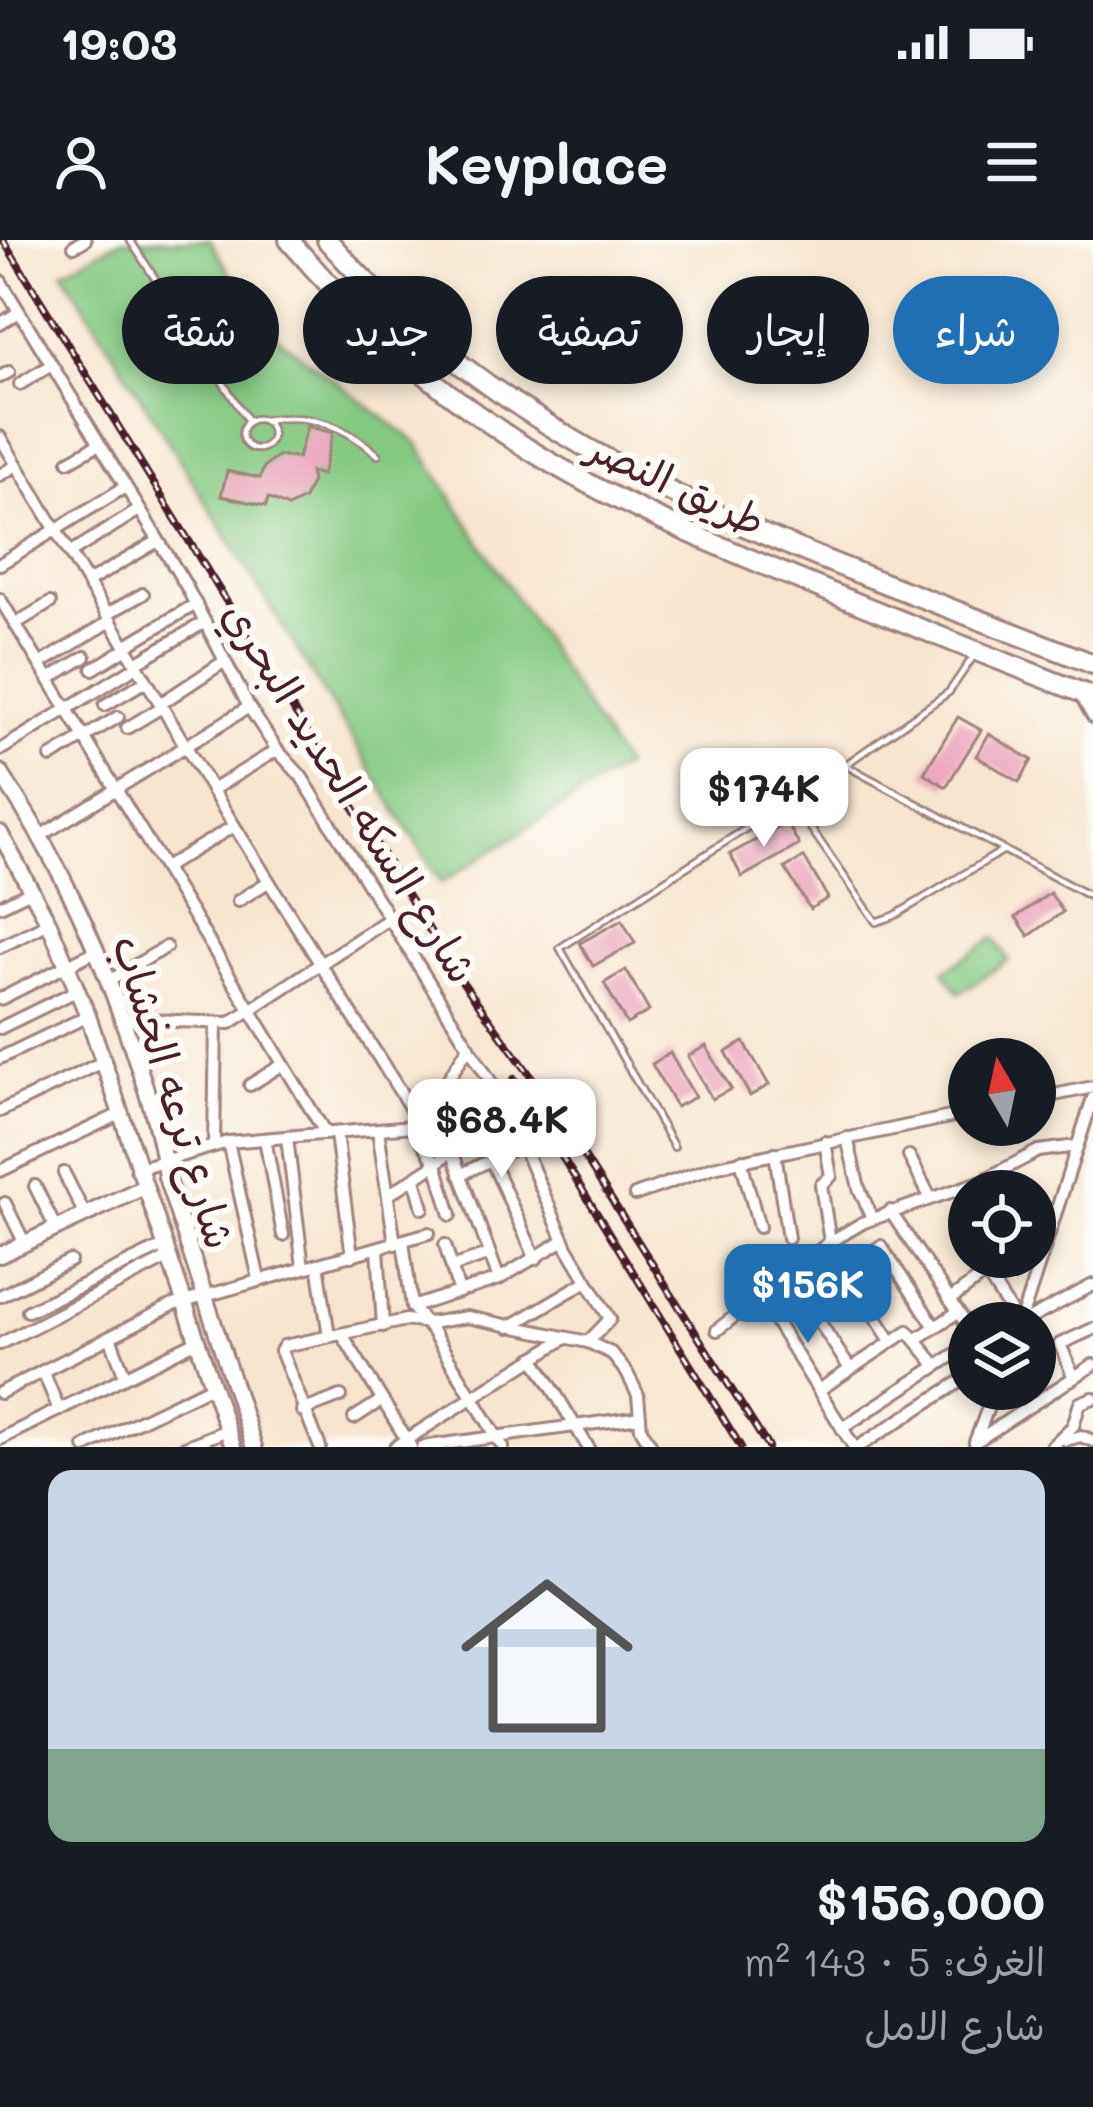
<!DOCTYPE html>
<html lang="ar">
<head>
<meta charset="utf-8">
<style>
  :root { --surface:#171b24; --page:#242831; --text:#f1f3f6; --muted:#9ea1a6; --line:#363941; --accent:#1f6fb2 }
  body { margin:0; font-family:Mali,"Playpen Sans Arabic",sans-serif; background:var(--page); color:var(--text); direction:rtl; height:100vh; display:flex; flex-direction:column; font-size:45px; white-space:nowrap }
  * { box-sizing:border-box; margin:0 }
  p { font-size:39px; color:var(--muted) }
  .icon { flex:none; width:66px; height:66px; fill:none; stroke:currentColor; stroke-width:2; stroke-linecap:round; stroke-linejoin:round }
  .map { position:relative; height:1207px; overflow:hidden; direction:ltr }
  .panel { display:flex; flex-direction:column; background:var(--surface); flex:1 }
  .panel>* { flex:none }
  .top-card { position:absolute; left:36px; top:36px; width:1023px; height:108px; direction:rtl; display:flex; gap:24px }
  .needle { width:78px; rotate:351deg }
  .tools { position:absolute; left:948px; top:798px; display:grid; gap:24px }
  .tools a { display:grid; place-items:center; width:108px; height:108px; border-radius:50%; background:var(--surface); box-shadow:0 6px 18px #0003; font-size:60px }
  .price { position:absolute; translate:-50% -102px; padding:0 27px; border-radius:24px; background:#fff; color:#222; font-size:39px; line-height:78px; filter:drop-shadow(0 3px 6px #0008) }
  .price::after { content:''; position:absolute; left:50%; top:72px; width:36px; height:27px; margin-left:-18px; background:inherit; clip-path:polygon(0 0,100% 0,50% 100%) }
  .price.current { background:var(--accent); color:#fff }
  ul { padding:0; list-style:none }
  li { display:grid; align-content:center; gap:24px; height:636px; padding:0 48px }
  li+li { border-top:3px solid var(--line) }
  li span { display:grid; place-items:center; height:372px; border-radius:24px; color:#555 }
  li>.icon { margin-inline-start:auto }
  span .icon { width:216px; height:216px; fill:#fffc; stroke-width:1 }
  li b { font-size:51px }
  .chip { padding:0 42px; border-radius:54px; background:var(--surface); box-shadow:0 6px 18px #0003; font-size:42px; line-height:108px }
  .chip.current { background:var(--accent); color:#fff }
  .status { display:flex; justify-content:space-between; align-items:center; height:84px; padding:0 60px; background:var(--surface); direction:ltr }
  .status svg { height:33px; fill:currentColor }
  header { display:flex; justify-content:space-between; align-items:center; height:156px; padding:0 48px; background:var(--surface); font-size:54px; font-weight:700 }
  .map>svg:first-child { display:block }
  .green { fill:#85c982; stroke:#687456; stroke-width:3 }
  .building { fill:#eca8c0 }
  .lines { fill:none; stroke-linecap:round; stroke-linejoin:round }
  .lane-casing { stroke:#a0827d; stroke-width:10 }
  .street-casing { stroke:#a0827d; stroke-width:16 }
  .secondary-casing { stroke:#a0827d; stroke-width:20 }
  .highway-casing { stroke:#a0827d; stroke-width:24 }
  .lane { stroke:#fff; stroke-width:4.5 }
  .street { stroke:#fff; stroke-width:10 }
  .secondary { stroke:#fff; stroke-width:14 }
  .highway { stroke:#fff; stroke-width:18 }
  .rail-casing { stroke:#4a1f2b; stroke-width:8 }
  .rail { stroke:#fdfcf7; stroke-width:3; stroke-dasharray:9; stroke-linecap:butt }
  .labels { text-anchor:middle; stroke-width:12; stroke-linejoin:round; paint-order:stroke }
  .street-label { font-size:42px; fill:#4a1f2b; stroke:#fdfcf7 }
</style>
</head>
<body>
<div class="status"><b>19:03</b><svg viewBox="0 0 49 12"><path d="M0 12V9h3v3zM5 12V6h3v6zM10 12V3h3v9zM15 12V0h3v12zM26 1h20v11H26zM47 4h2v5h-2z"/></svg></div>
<header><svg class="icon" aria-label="menu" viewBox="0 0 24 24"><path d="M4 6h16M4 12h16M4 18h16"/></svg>Keyplace<svg class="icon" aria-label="person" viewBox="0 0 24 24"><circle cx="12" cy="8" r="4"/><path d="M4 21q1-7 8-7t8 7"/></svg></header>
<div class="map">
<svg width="1093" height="1207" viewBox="0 0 1093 1207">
  <rect width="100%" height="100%" fill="#fdfcf7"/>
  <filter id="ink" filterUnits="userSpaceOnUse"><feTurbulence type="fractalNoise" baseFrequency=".00833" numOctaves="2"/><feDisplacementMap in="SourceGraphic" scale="24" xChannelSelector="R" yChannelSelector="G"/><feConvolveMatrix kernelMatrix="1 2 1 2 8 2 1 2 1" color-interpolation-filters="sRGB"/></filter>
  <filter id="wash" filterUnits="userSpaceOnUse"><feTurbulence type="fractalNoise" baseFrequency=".004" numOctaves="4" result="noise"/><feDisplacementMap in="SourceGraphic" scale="48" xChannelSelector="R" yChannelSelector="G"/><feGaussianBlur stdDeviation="2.7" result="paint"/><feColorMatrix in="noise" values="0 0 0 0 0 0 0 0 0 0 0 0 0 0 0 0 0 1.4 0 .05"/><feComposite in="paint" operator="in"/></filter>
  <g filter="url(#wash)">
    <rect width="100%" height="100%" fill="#f7e5cf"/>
    <g class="green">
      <path d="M122 0H210L260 84 417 203 624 527 441 643 63 31Z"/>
      <path d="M994 698 1009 720 959 753 944 731Z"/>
    </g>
    <g id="blocks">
      <g class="building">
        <path d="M307 186 333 193 322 235 310 232 312 241 304 259 288 267 268 258 266 266 221 256 227 231 260 238 264 227 278 216 298 218Z"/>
        <path d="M958 477 981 490 946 547 924 533Z"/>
        <path d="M989 494 1032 520 1019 542 976 516Z"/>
        <path d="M787 583 799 605 742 637 730 614Z"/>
        <path d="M804 617 828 658 810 669 785 628Z"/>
        <path d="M1050 653 1063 672 1029 696 1016 677Z"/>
        <path d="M622 680 635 703 593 726 580 703Z"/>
        <path d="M626 730 649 771 627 784 604 743Z"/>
        <path d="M744 802 769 845 750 856 726 812Z"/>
        <path d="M706 806 731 849 712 859 688 816Z"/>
        <path d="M670 813 695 857 676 867 652 824Z"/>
      </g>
    </g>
  </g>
  <g filter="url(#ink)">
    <use href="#blocks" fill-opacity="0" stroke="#a0827d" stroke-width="3"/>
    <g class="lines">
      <g class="lane-casing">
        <g id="lane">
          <path d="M130 0 248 181"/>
          <circle cx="257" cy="194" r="15"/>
          <path d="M263 180C308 173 344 184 378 215"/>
          <path d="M845 525 1093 658"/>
          <path d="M791 560 876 682 894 676 1004 610"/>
          <path d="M674 907 560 708 845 525 949 452 973 417"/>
        </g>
      </g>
      <g class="street-casing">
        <g id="street">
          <path d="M74 6 85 0"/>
          <path d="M0 40 185 344 249 467 277 510 301 536 505 865 567 1007 610 1079 588 1102"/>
          <path d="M0 84 19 72"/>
          <path d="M0 137 9 132"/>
          <path d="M20 144 51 125"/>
          <path d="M0 197 212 550 419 882"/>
          <path d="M69 221 99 204"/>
          <path d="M0 235 17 225"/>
          <path d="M70 313 139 270"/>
          <path d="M0 324 125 247"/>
          <path d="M88 342 158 301"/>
          <path d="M0 359 326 894"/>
          <path d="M107 374 143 354"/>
          <path d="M15 384 50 363"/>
          <path d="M125 406 196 364"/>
          <path d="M136 423 205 382"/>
          <path d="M40 424 111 381"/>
          <path d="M93 429 127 408"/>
          <path d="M49 439 85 417"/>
          <path d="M1080 454 1093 477"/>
          <path d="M160 464 225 421"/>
          <path d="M105 465 146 441"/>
          <path d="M127 488 162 467"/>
          <path d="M0 510 137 426"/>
          <path d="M51 517 118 477"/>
          <path d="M212 550 277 510"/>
          <path d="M42 595 249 467"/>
          <path d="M164 628 234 586"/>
          <path d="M238 661 268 642"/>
          <path d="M0 666 33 650"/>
          <path d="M0 707 49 683"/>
          <path d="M109 741 166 707"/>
          <path d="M0 759 98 710"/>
          <path d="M123 779 230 783 389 679"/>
          <path d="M0 788 78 750"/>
          <path d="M0 818 88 776"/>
          <path d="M250 845 282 825"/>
          <path d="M1035 859 1093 847"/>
          <path d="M0 871 103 822"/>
          <path d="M413 886 436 924 451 975"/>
          <path d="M378 890 395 1004"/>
          <path d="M336 894 352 1016"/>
          <path d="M287 898 303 1027"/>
          <path d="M847 898 859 948 872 978"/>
          <path d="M265 899 283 995"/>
          <path d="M228 902 259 1039"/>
          <path d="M825 902 831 936 821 945 830 1002"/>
          <path d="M214 904 216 784"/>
          <path d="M452 911 499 1039"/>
          <path d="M775 913 788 998"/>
          <path d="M909 916 930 957"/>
          <path d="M491 920 536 1019"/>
          <path d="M741 920 759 987"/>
          <path d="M136 929 228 902 413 886 425 876 469 806"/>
          <path d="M0 931 120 874"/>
          <path d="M64 933 85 975"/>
          <path d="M460 935 523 904"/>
          <path d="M415 939 423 968"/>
          <path d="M35 946 56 989"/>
          <path d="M388 955 436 924 505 865"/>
          <path d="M635 955 713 927 969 873"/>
          <path d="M5 963 25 1004"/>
          <path d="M890 971 969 1088"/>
          <path d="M965 976 969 988"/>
          <path d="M403 1001 412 1067 432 1091 503 1207"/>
          <path d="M445 1005 459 1052"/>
          <path d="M378 1008 383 1086"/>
          <path d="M318 1024 329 1096"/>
          <path d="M452 1027 490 1014"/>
          <path d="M845 1030 891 1101"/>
          <path d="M986 1033 1018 1083"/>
          <path d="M759 1055 854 1207"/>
          <path d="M0 1056 70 1021"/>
          <path d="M804 1058 850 1129"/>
          <path d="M950 1060 997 1025 1015 1017"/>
          <path d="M412 1067 499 1039 564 1000"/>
          <path d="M28 1071 164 1006"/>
          <path d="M774 1079 881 1006 935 1087"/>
          <path d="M1020 1083 1093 858"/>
          <path d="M1022 1083 1093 1045"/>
          <path d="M509 1087 587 1041"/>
          <path d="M717 1090 830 1002 864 982 982 941 1038 911 1077 906"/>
          <path d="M342 1094 411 1207"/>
          <path d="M110 1097 125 1136"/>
          <path d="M917 1099 958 1072"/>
          <path d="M0 1104 168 1018"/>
          <path d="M534 1118 588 1207"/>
          <path d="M43 1131 59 1170"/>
          <path d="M1074 1138 1060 1104 1093 1089"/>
          <path d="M819 1150 908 1091 937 1126"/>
          <path d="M0 1153 173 1065 429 993"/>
          <path d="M302 1171 341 1156"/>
          <path d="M354 1178 382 1160"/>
          <path d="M842 1188 969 1105"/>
          <path d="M0 1199 197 1101"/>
          <path d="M1066 1200 1081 1196 1093 1201"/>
          <path d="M975 1202 1093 1125"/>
          <path d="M975 1202 995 1149"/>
          <path d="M85 1207 212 1146"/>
          <path d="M185 1207 227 1190"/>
          <path d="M320 1207 281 1111 284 1106 406 1080 429 1083 467 1077 588 1102 611 1113 627 1133 638 1155 641 1189 652 1207"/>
          <path d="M395 1207 564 1099"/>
          <path d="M422 1207 640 1177"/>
          <path d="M858 1207 969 1136"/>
          <path d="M1051 1207 1073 1186 1080 1163 1093 1158"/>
        </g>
      </g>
      <g class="secondary-casing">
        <g id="secondary">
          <path d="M0 532C62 625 99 707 134 813 148 855 161 894 166 937L254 1207"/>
          <path d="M0 593 49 683 88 776 233 1207"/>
          <path d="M0 1015 144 947"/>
        </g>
      </g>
      <g class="highway-casing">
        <g id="highway">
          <path d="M289 0C352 74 424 140 505 194 592 252 685 292 781 332 884 375 989 416 1093 457"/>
          <path d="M327 0C533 234 814 312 1093 424"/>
        </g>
      </g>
      <use href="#lane" class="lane"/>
      <use href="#street" class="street"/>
      <use href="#secondary" class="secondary"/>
      <use href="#highway" class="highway"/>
      <g class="rail-casing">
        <g id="rail">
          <path d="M3 0 456 733 549 861 768 1207"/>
          <path d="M514 839 741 1207"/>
        </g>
      </g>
      <use href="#rail" class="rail"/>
    </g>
  </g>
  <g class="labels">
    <g class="street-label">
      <text transform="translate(677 244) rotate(25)" y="15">طريق النصر</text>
      <text transform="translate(350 552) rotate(58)" y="15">شارع السكه الحديد البحري</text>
      <text transform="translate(174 852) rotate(73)" y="15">شارع ترعه الخشاب</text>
    </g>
  </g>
</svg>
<div class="tools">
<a><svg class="needle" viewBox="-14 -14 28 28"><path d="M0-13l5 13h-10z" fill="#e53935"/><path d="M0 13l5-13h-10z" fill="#9ea1a6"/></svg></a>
<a><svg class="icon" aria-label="locate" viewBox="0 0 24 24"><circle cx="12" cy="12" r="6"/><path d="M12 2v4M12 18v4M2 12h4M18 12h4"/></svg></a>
<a><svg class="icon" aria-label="layers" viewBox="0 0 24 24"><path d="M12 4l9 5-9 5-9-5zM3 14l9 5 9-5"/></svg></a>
</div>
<b class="price" style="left:764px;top:610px">$174K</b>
<b class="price" style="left:502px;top:941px">$68.4K</b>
<b class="price current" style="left:808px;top:1106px">$156K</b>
<div class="top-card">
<a class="chip current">شراء</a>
<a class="chip">إيجار</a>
<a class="chip">تصفية</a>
<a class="chip">جديد</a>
<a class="chip">شقة</a>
</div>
</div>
<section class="panel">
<ul>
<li><span style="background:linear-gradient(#c9d6e8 75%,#7fa58c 0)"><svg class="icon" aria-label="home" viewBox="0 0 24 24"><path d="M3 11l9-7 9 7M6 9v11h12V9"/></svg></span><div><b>$156,000</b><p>الغرف: 5 · 143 m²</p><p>شارع الامل</p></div></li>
</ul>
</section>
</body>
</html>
